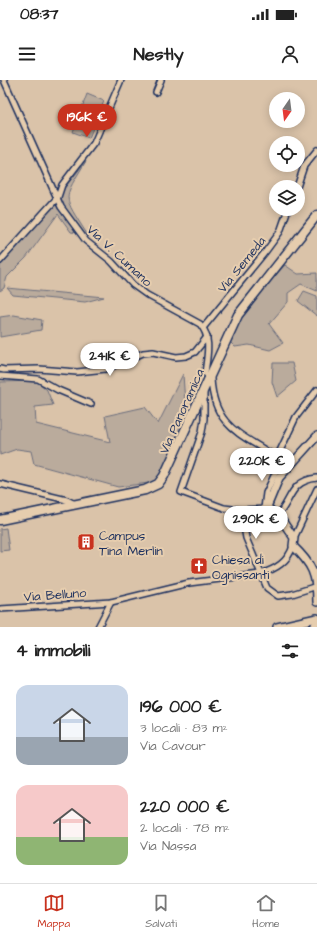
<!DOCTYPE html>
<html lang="it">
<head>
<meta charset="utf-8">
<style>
  :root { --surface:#fff; --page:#f6f6f6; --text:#222; --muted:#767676; --line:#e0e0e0; --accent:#c8321e }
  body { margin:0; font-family:"Architects Daughter",sans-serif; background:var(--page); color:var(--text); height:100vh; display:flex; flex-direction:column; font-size:15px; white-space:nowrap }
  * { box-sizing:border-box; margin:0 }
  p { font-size:13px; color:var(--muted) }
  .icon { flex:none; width:22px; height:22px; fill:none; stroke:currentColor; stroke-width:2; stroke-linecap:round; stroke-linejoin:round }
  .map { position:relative; height:547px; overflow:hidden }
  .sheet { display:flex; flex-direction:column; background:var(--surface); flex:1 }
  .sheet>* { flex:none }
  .needle { width:26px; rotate:194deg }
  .buttons { position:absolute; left:269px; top:12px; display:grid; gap:8px }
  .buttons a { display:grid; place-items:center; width:36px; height:36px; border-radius:50%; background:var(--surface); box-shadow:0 2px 10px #0003; font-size:20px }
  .price { position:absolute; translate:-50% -34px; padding:0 9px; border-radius:14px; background:#fff; color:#222; font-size:13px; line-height:26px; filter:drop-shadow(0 1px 2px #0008) }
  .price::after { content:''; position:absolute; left:50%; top:24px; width:12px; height:9px; margin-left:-6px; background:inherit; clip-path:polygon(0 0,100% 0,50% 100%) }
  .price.active { background:var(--accent); color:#fff }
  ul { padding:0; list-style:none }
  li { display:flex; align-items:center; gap:12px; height:100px; padding:0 16px }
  li span { display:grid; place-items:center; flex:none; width:112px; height:80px; border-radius:12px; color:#555 }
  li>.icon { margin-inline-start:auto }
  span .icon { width:48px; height:48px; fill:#fffc; stroke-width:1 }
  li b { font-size:17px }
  h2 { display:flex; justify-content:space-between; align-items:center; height:48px; padding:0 16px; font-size:17px }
  .status { display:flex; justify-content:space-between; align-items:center; height:28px; padding:0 20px; background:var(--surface); direction:ltr }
  .status svg { height:11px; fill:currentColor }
  header { display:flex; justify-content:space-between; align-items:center; height:52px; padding:0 16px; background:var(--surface); font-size:18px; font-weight:800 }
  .dock { display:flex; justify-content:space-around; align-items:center; height:56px; border-top:1px solid var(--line); background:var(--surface); font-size:11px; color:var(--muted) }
  .dock a { display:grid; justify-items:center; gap:2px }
  .dock .active { color:var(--accent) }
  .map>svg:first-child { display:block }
  .green { fill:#baab9c; stroke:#6a6d7d }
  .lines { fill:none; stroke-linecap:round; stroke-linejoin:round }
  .stream { stroke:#63677a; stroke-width:1.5 }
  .street-casing { stroke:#1b2f5e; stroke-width:8 }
  .secondary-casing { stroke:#1b2f5e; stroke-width:10 }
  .primary-casing { stroke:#1b2f5e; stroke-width:11 }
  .street { stroke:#e6cdae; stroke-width:5 }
  .secondary { stroke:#e6cdae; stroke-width:7 }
  .primary { stroke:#e6cdae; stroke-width:8 }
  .labels { text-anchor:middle; stroke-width:4; stroke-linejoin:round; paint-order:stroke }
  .street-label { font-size:13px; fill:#1b2f5e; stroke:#e6cdae }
  .poi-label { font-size:13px; fill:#1b2f5e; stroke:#e6cdae; text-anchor:start }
</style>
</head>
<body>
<div class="status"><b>08:37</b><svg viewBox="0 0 49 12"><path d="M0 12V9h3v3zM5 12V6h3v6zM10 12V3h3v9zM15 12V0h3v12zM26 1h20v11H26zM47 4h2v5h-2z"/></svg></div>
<header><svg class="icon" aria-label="menu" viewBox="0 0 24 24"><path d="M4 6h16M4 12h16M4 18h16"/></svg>Nestly<svg class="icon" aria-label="person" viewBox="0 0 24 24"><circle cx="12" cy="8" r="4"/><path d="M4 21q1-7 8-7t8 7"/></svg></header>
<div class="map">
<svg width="317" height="547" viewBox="0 0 317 547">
  <rect width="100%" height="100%" fill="#dac3a9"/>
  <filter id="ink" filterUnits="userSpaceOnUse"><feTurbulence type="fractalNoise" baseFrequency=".025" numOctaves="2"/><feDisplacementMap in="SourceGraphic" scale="8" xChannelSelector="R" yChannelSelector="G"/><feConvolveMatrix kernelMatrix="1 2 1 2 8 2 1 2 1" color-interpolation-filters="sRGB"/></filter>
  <g filter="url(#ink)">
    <g class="green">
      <path d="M87 14 104 21 89 58 73 52Z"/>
      <path d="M86 81C62 121 62 114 87 154L71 152 58 134 26 178 7 197 4 208 0 211V186L20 164Z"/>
      <path d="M285 185 298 194 317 193V211L301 204 288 213V222L269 244 283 263 270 270 249 265 235 267 230 262 245 230 270 199 273 198Z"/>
      <path d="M7 208 104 217 85 222 13 215Z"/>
      <path d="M304 211 317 216V236L298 221Z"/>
      <path d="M14 235 42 240 41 250 0 257V237Z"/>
      <path d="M273 283H292L296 301 277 317 272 302Z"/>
      <path d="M183 294 186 339 156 402 118 407 34 384 31 371 17 369 0 375V302L37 301 47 310 53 325 35 327 36 344 110 362 105 336 145 327 158 344Z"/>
      <path d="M6 448 9 470 0 471V449Z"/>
    </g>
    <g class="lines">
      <path class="stream" d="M304 547 312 545"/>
      <g class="street-casing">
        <g id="street">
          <path d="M4 0 61 127 86 161 111 181 133 205 147 215 200 244C212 257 207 277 205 293L211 299C214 349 243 354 277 378"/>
          <path d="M156 12 161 0"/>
          <path d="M297 107 304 86 317 70"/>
          <path d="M0 181 58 117 62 105 94 63 121 0"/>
          <path d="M203 248 266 171 280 152 288 129"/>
          <path d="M0 289 4 290 39 289 77 292 106 289 143 273 153 272 176 277 186 276 195 272 207 257"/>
          <path d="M0 296 38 299 58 310 91 324"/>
          <path d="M204 314V339L202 352 181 412 224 428 241 430 268 429"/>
          <path d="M0 404 67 420 75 424"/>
          <path d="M264 428 266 413 278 387 279 373 296 337 317 310"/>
          <path d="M241 430 246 458 267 508 278 516 292 514 317 506"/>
          <path d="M277 436C292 421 289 401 317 398"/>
          <path d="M294 458 317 409"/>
          <path d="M0 529 111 522 189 503 260 494C276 489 288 482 293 466"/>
          <path d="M98 547 111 522"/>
        </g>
      </g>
      <g class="secondary-casing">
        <g id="secondary">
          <path d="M317 356 279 398 267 427 283 442 294 458 293 466C312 484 317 495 317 522"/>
          <path d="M277 547 317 538"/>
          <path d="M314 547 317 541"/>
        </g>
      </g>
      <g class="primary-casing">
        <path id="primary" d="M0 440 145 410 158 404 164 396 238 235 317 135"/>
      </g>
      <use href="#street" class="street"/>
      <use href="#secondary" class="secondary"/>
      <use href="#primary" class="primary"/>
    </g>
  </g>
  <defs>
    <g id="building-square" transform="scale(0.9)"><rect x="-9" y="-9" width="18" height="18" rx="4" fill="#c8321e" stroke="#e6cdae"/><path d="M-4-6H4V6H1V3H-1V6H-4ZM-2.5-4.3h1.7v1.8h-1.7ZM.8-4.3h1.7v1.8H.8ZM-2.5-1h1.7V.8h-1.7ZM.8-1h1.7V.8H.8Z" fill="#fff"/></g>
    <g id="church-square" transform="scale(0.9)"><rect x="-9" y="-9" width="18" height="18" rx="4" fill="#c8321e" stroke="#e6cdae"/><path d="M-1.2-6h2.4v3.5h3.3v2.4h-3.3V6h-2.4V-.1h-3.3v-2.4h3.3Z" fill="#fff"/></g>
  </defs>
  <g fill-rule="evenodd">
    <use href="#building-square" x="86" y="462"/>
    <use href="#church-square" x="199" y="486"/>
  </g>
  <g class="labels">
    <g class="street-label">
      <text transform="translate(120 175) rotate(43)" y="5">Via V. Cumano</text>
      <text transform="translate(241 184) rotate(-51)" y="5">Via Semeda</text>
      <text transform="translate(181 331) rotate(-66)" y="5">Via Panoramica</text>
      <text transform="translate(55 514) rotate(-4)" y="5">Via Belluno</text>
    </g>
    <g class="poi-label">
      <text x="99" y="460">Campus<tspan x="99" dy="15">Tina Merlin</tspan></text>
      <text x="212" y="484">Chiesa di<tspan x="212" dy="15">Ognissanti</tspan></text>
    </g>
  </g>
</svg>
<div class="buttons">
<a><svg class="needle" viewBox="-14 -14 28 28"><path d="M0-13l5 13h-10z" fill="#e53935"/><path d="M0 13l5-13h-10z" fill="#767676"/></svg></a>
<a><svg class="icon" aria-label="locate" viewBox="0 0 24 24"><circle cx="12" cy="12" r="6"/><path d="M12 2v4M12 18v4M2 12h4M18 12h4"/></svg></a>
<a><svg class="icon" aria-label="layers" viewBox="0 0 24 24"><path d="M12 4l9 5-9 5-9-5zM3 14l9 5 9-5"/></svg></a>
</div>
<b class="price active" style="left:87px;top:58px">196K €</b>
<b class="price" style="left:110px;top:297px">241K €</b>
<b class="price" style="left:262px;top:402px">220K €</b>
<b class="price" style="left:256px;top:460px">290K €</b>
</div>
<section class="sheet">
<h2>4 immobili<svg class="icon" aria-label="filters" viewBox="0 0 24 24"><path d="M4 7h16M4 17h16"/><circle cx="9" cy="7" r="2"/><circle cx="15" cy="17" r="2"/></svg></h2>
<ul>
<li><span style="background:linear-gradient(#c9d6e8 65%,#9aa5b1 0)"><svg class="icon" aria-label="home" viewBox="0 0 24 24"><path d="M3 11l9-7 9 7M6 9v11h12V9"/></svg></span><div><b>196 000 €</b><p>3 locali · 83 m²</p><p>Via Cavour</p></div></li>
<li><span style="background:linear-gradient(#f6c9c9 65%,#8fb573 0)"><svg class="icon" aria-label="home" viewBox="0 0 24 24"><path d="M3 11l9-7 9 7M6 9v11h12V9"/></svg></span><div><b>220 000 €</b><p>2 locali · 78 m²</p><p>Via Nassa</p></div></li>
</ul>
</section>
<nav class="dock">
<a class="active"><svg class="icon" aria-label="map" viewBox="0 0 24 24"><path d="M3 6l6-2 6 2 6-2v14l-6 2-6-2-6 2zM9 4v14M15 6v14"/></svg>Mappa</a>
<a><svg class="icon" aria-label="saved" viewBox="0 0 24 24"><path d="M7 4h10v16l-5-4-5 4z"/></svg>Salvati</a>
<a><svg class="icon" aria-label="home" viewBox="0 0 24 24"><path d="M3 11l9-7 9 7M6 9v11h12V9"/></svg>Home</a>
</nav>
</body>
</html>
